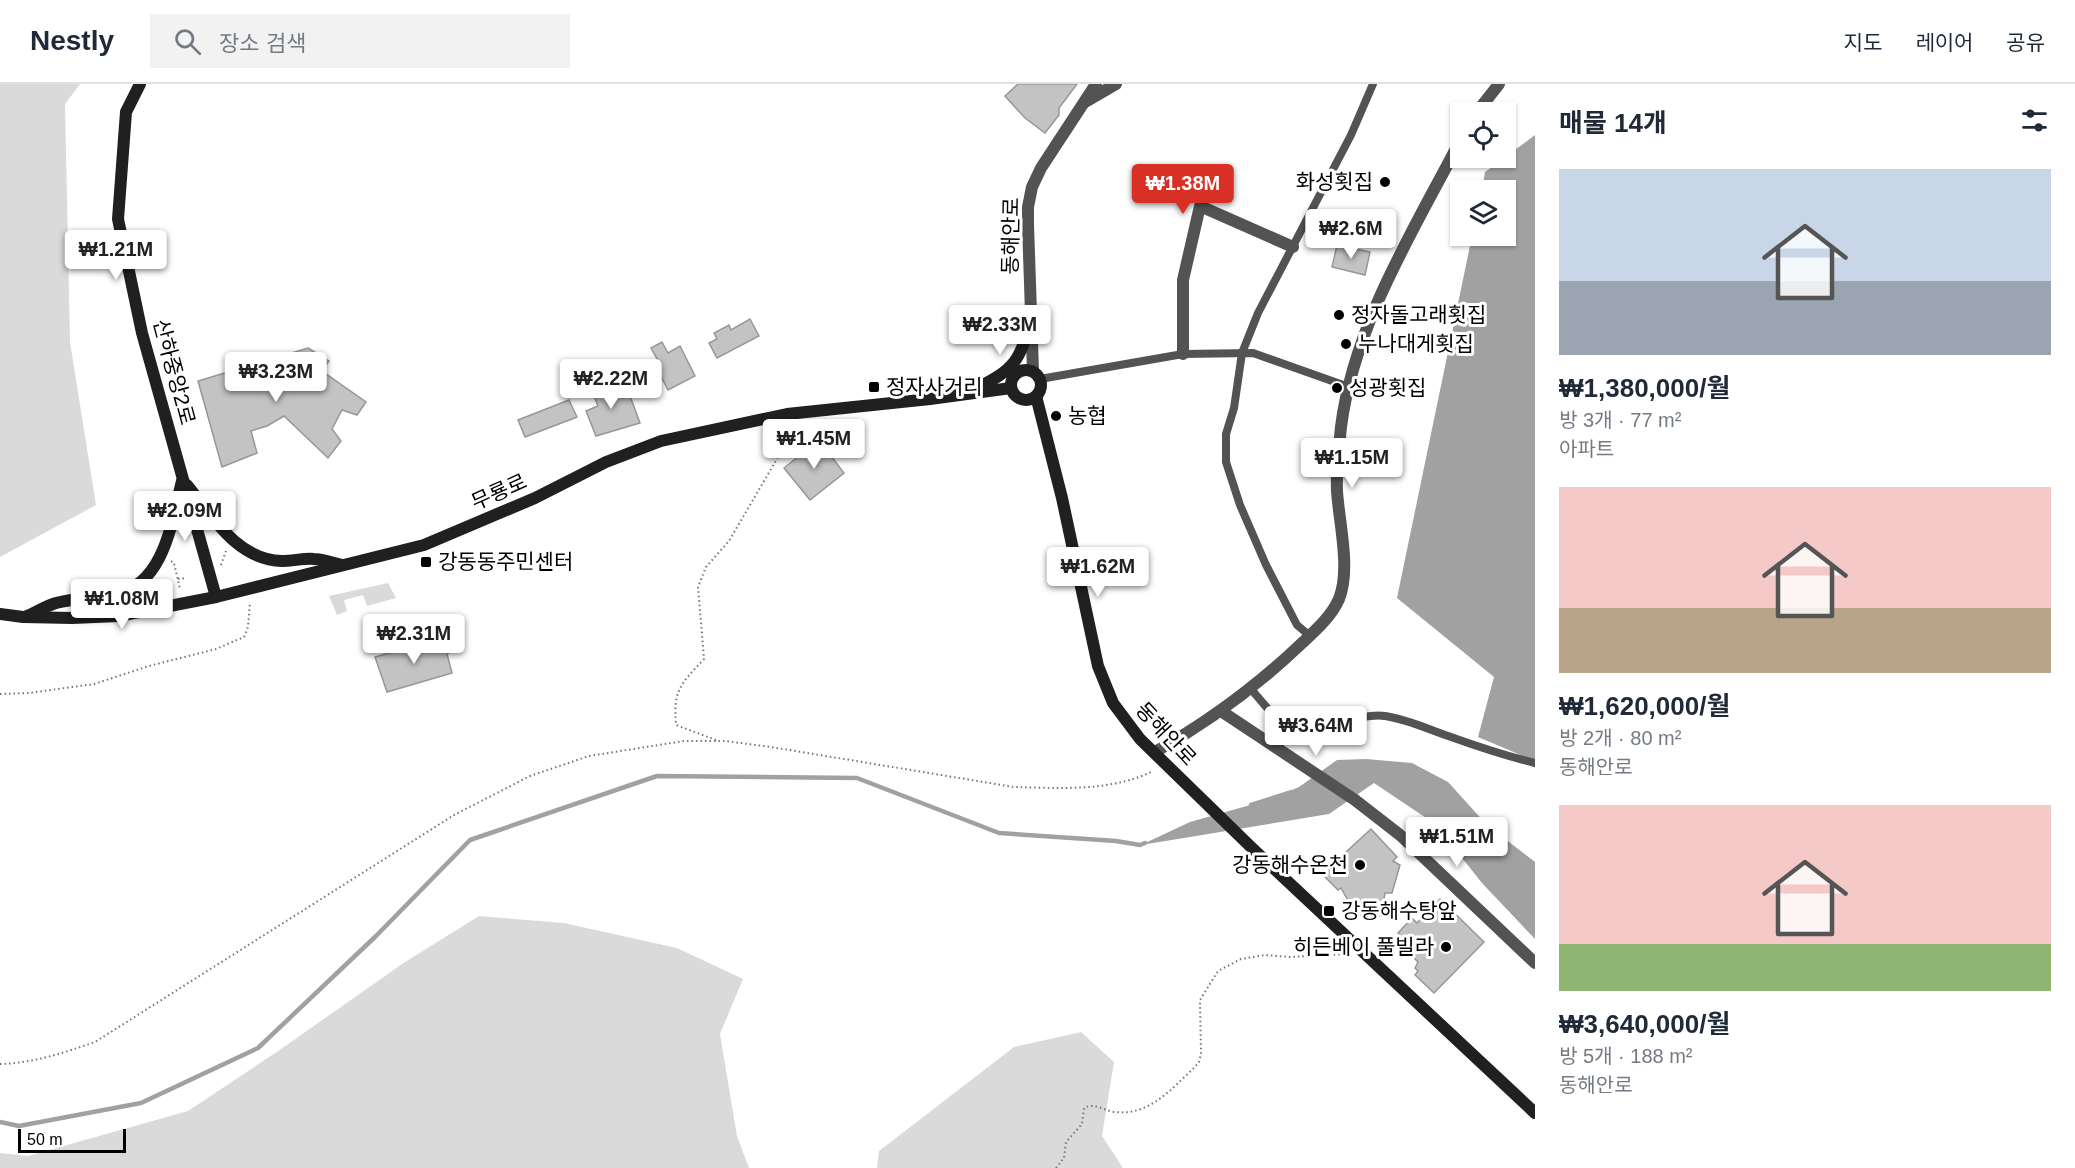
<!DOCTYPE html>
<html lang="ko">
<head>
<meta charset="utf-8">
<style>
  :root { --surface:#fff; --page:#f2f2f3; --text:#1f2937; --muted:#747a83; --line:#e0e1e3; --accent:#d93025 }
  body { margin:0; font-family:Helvetica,"Noto Sans KR",sans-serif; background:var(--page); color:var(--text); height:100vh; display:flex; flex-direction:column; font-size:22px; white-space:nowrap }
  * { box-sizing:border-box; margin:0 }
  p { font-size:20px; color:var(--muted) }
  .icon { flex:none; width:33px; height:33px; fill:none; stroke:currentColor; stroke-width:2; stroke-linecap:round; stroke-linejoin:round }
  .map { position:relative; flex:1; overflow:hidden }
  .sheet { display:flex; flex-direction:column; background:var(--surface); width:540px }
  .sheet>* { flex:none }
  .controls { position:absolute; left:1450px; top:18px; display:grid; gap:12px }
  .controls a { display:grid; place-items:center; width:66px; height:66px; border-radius:0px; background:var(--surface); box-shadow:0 2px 4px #0004; font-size:30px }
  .scale { position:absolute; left:18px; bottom:15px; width:108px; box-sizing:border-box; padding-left:6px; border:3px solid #000; border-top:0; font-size:16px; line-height:21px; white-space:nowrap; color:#000; -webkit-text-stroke:4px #fff; paint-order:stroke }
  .price { position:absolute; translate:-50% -51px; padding:0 14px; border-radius:6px; background:#fff; color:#222; font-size:20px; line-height:39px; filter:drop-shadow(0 2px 3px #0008) }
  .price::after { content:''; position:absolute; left:50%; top:36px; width:18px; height:14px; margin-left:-9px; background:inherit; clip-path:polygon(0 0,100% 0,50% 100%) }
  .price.selected { background:var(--accent); color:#fff }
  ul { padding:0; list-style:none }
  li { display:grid; align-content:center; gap:12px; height:318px; padding:0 24px }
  li span { display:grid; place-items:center; height:186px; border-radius:0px; color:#555 }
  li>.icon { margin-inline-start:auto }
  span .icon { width:108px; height:108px; fill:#fffc; stroke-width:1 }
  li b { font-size:26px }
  h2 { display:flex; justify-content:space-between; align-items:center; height:72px; padding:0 24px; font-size:26px }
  header { display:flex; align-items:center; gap:36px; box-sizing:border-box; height:84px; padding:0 30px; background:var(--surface); border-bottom:2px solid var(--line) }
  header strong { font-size:28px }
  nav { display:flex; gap:33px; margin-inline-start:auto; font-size:21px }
  .search { width:420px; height:54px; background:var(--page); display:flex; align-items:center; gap:15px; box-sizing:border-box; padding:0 21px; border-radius:0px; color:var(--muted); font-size:22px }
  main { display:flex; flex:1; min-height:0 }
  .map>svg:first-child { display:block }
  .green { fill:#dadada }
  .water { fill:#a1a1a1 }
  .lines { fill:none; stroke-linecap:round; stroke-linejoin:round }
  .stream { stroke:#a1a1a1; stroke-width:4.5 }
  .building { fill:#c3c3c3; stroke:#979797; stroke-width:1.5 }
  .path { stroke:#757575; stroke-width:2; stroke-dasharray:1.5 3; stroke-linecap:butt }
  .service { stroke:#535353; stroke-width:8 }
  .minor { stroke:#535353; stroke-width:12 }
  .tertiary { stroke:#535353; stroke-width:12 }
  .secondary { stroke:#202020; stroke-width:12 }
  .poi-dot { fill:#000; stroke:#fff; stroke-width:2 }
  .labels { text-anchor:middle; stroke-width:6; stroke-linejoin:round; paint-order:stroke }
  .poi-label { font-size:21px; fill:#000; stroke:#fff; text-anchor:start }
  .street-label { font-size:21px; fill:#000; stroke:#fff }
</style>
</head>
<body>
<header>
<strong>Nestly</strong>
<div class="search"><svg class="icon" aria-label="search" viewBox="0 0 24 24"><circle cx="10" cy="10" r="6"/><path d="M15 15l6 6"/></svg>장소 검색</div>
<nav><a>지도</a><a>레이어</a><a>공유</a></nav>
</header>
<main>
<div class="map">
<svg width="1535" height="1084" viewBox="0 0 1535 1084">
  <rect width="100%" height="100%" fill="#fff"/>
  <g class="green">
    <path d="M0 0H80L65 20 70 258 96 421 0 473Z"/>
    <path d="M388 499 396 514 367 522 363 511 344 516 347 527 337 531 329 512Z"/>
    <path d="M479 832 564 839 677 864 743 895 720 950 737 1052 749 1084H0V1069L28 1072 188 1027 281 965 405 878Z"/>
    <path d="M1081 948 1114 978 1102 1052 1123 1084H877L879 1067 1014 963Z"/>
  </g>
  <g class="water">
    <path d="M1535 51V677L1478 653 1494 593 1397 514 1472 152H1506V106H1482L1485 88Z"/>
    <path d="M1366 675 1412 679 1448 698 1487 741 1535 778V855L1482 799 1435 740 1374 699 1329 730 1141 761 1190 738 1268 716 1299 703 1337 676Z"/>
  </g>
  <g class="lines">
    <g class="stream">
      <path d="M1251 721 1292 708"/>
      <path d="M0 1038 19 1042 141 1019 258 964 376 852 470 756 657 692 857 694 999 749 1116 757 1140 761 1145 759"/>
    </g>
  </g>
  <g class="building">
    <path d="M1018 0H1077L1059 24V31L1045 49 1025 34 1005 12Z"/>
    <path d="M1337 161 1370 168 1365 191 1332 183Z"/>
    <path d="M750 235 759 252 717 274 709 259 717 255 714 249 729 241 731 246Z"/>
    <path d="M662 258 668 269 680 262 695 292 668 306 653 277 657 275 651 264Z"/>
    <path d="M308 264 329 277 322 287 366 318 357 331 342 326 332 345 341 357 328 374 284 332 267 342 251 347 257 369 222 383 198 297Z"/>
    <path d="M615 297 622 314 630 312 640 339 596 352 586 327 598 322 591 305Z"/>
    <path d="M569 316 577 333 525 353 518 336Z"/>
    <path d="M819 356 844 389 810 416 784 384Z"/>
    <path d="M443 554 450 568 447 570 452 589 387 608 375 573Z"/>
    <path d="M1371 745 1397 773 1393 777 1400 781 1392 809H1385L1381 832 1356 831 1341 804 1338 806 1322 790Z"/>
    <path d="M1440 815 1484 858 1434 909 1415 891 1418 887 1415 884 1418 878 1412 872 1417 867 1398 849 1412 834 1417 839Z"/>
  </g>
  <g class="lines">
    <g class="path">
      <path d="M171 477 174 479 180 505"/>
      <path d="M221 481 226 467"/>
      <path d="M178 495 186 494"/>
      <path d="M0 610 29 609 94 600 149 582 216 565 244 553 248 543 250 518"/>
      <path d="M716 656 676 641C673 605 681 600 704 575L698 503 706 483 729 457 795 344"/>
      <path d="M0 980C34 979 63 969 95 958L454 731 530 692 589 672 684 657H725L771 663 1014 703C1060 704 1111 708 1153 687"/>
      <path d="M1056 1084 1064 1074 1066 1058 1082 1040 1084 1024C1095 1018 1104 1027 1115 1028 1150 1032 1172 1004 1195 983L1199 978 1201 970 1200 916 1218 887 1241 875 1265 871 1289 873 1346 870"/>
    </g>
    <g class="service">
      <path d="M1040 295 1183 270 1253 269 1349 303"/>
      <path d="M1310 552 1297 541 1266 481 1240 421 1226 378V350L1234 324 1242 269 1258 229 1351 51 1373 0"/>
      <path d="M1250 604C1261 616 1278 640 1294 645 1314 651 1358 628 1385 632 1407 635 1430 646 1451 653 1479 663 1506 672 1535 679"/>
    </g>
    <g class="minor">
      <path d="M1085 18 1116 0"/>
      <path d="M1477 28 1499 0"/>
      <path d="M1183 270V196L1200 122 1293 163"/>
      <path d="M1221 627 1355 716 1400 751 1535 879"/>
      <path d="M1155 668C1208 638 1257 602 1301 560 1315 547 1331 533 1339 515 1351 485 1339 439 1337 407 1336 386 1339 364 1341 343 1354 240 1414 146 1461 55"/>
    </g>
    <path class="tertiary" d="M1033 287 1028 141V123L1032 103 1041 84 1096 0"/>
    <g class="secondary">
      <path d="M140 0 126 28 118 135 142 249 216 513"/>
      <circle cx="1026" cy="301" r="15"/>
      <path d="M975 305C1015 285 1021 277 1031 232"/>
      <path d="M1036 312 1062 414 1098 582 1113 619 1140 655 1252 764 1535 1029"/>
      <path d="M187 401C212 432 237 476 282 477 293 477 304 474 314 475 323 475 333 479 342 481"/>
      <path d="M0 530 23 533 72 534 118 532 216 513 424 461 535 414 606 378 661 357 787 330 930 315 1011 304"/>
      <path d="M27 532C36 528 46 522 56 519 76 514 97 514 116 510 165 500 172 436 182 397"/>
    </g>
  </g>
  <g class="poi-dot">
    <circle cx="1385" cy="98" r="6"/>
    <circle cx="1339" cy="231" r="6"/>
    <circle cx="1346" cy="260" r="6"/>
    <rect x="868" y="297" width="12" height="12" rx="3"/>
    <circle cx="1337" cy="304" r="6"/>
    <circle cx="1056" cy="332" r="6"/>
    <rect x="420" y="472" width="12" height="12" rx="3"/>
    <circle cx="1360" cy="781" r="6"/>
    <rect x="1323" y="821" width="12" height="12" rx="3"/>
    <circle cx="1446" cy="863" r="6"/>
  </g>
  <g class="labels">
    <g class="poi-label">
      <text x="1373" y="105" text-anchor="end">화성횟집</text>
      <text x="1351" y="238">정자돌고래횟집</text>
      <text x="1358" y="267">누나대게횟집</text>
      <text x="886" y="310">정자사거리</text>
      <text x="1349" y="311">성광횟집</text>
      <text x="1068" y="339">농협</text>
      <text x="438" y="485">강동동주민센터</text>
      <text x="1348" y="788" text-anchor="end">강동해수온천</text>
      <text x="1341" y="834">강동해수탕앞</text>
      <text x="1434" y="870" text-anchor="end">히든베이 풀빌라</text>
    </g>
    <g class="street-label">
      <text transform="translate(1011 152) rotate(-89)" y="7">동해안로</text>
      <text transform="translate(174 288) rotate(75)" y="7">산하중앙2로</text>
      <text transform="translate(499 408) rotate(-24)" y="7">무룡로</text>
      <text transform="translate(1166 650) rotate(47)" y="7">동해안로</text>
    </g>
  </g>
</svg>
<div class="controls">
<a><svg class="icon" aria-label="locate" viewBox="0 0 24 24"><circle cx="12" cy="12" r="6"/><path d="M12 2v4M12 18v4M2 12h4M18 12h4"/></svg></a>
<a><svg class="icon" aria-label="layers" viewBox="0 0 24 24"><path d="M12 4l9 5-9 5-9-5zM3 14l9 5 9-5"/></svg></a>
</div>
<div class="scale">50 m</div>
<b class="price selected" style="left:1183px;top:131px">₩1.38M</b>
<b class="price" style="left:1351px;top:176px">₩2.6M</b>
<b class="price" style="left:116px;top:197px">₩1.21M</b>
<b class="price" style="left:1000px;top:272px">₩2.33M</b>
<b class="price" style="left:276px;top:319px">₩3.23M</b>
<b class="price" style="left:611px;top:326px">₩2.22M</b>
<b class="price" style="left:814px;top:386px">₩1.45M</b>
<b class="price" style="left:1352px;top:405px">₩1.15M</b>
<b class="price" style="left:185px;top:458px">₩2.09M</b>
<b class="price" style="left:1098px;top:514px">₩1.62M</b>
<b class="price" style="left:122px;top:546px">₩1.08M</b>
<b class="price" style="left:414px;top:581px">₩2.31M</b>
<b class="price" style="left:1316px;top:673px">₩3.64M</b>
<b class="price" style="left:1457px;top:784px">₩1.51M</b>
</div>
<section class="sheet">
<h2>매물 14개<svg class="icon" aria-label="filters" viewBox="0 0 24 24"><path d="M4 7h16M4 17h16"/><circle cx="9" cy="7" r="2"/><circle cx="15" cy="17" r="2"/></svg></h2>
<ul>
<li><span style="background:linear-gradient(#c9d6e8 60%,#9aa5b1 0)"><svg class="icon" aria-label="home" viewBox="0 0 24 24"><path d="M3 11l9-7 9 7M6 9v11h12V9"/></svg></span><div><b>₩1,380,000/월</b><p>방 3개 · 77 m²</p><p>아파트</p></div></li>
<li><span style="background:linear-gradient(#f6c9c9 65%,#b9a48a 0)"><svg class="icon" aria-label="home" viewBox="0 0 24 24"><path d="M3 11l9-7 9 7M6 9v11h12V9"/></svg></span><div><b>₩1,620,000/월</b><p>방 2개 · 80 m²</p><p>동해안로</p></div></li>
<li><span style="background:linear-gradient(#f6c9c9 75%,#8fb573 0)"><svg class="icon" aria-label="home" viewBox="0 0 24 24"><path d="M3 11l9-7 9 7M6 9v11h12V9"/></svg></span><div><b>₩3,640,000/월</b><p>방 5개 · 188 m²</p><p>동해안로</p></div></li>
</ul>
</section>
</main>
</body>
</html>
